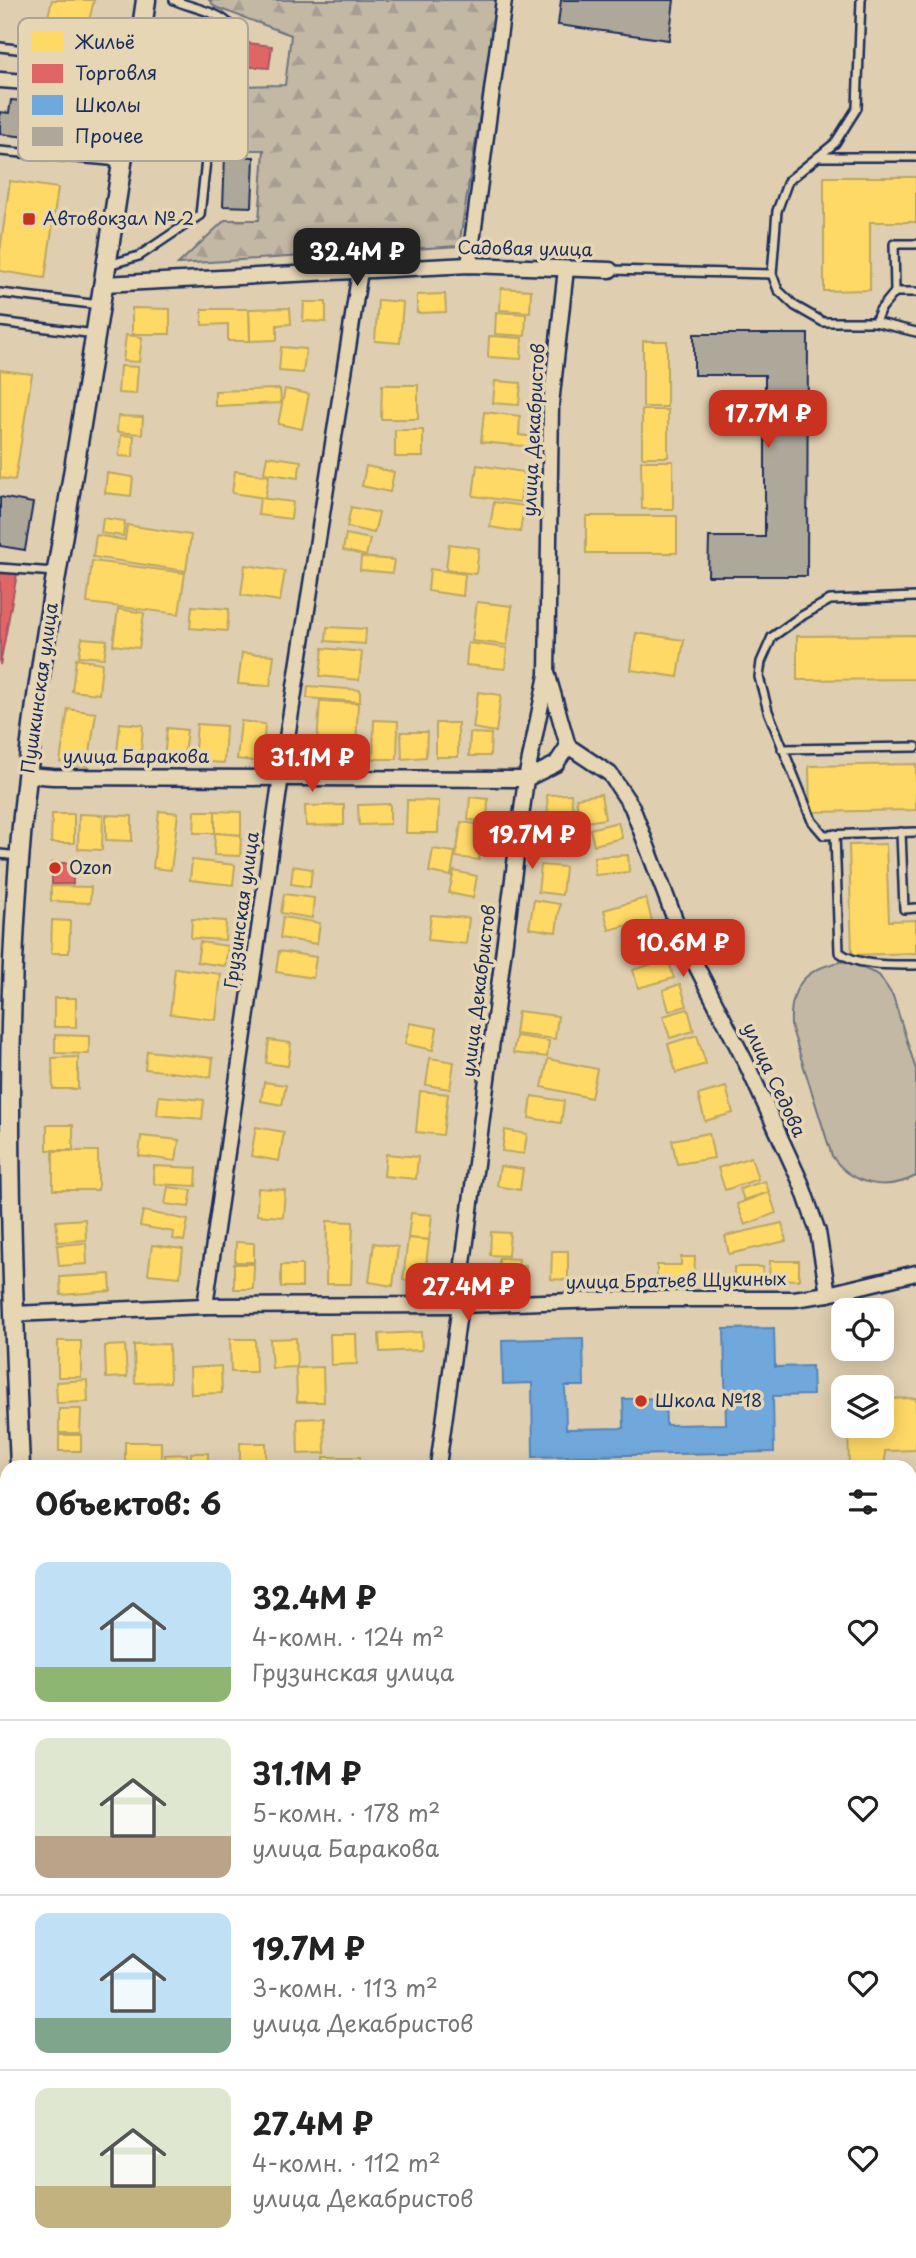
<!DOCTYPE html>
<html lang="ru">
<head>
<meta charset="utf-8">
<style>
  :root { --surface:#fff; --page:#f2f2f2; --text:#222; --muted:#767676; --line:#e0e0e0; --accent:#c8321e }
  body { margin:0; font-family:"Playpen Sans",sans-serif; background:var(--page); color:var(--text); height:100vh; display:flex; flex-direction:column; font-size:26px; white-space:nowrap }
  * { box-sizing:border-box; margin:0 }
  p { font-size:23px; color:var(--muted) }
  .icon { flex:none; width:38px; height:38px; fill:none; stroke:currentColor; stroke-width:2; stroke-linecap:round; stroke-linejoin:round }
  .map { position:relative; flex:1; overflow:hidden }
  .side { position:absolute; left:0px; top:1460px; width:917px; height:800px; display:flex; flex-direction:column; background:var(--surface); border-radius:21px 21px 0 0; box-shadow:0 4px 18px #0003 }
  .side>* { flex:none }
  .buttons { position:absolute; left:831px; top:1298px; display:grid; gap:14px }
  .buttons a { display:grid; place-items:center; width:63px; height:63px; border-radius:14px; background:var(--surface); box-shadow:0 4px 18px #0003; font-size:35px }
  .price { position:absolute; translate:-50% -60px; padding:0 16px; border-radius:14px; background:var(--accent); color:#fff; font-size:23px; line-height:46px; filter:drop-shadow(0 2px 4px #0008) }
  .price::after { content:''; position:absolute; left:50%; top:42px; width:21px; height:16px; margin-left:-10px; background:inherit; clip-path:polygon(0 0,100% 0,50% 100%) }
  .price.on { background:#222; color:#fff }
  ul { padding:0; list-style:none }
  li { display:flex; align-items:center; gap:21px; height:175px; padding:0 35px }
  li+li { border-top:2px solid var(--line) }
  li span { display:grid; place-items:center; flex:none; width:196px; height:140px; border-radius:14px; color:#555 }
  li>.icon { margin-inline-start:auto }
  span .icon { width:84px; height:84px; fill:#fffc; stroke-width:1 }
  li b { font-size:30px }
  h2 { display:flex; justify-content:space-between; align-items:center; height:84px; padding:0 35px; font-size:30px }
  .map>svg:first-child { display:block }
  .forest { fill:url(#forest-firs); stroke:#6e7481; stroke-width:2 }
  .pitch { fill:#c2b8a4; stroke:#6e7481; stroke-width:2 }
  .homes { fill:#ffd966; stroke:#bba664; stroke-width:2 }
  .shops { fill:#e06666; stroke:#a55664; stroke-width:2 }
  .schools { fill:#6fa8dc; stroke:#5684b6; stroke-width:2 }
  .building { fill:#aea89b; stroke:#1b2f5e; stroke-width:2 }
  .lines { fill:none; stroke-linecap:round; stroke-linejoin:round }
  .service-casing { stroke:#1b2f5e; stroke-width:12 }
  .minor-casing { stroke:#1b2f5e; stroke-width:19 }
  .tertiary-casing { stroke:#1b2f5e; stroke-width:23 }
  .service { stroke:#e7d6b3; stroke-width:7 }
  .minor { stroke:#e7d6b3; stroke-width:14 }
  .tertiary { stroke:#e7d6b3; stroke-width:18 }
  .poi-dot { fill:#c8321e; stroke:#e7d6b3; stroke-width:2.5 }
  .labels { text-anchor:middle; stroke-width:7; stroke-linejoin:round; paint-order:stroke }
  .poi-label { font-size:18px; fill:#1b2f5e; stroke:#e7d6b3; text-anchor:start }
  .street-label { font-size:18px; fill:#1b2f5e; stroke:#e7d6b3 }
  .key { fill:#e7d6b3; stroke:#aaa49a; stroke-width:2 }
  .key-label { font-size:19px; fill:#1b2f5e }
</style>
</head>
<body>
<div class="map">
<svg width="916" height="2258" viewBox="0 0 916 2258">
  <defs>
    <pattern id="forest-firs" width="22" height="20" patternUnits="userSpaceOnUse" patternTransform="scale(1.75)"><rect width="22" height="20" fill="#c2b8a4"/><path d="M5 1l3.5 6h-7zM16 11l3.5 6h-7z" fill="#a69e90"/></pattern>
  </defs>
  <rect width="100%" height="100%" fill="#dfcfb0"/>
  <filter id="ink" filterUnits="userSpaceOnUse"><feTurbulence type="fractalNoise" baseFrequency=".0143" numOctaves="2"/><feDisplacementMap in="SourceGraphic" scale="14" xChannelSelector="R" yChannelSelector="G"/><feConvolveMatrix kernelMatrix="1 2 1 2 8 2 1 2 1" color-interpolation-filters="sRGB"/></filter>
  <g filter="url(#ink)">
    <path class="forest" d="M209 0H498L459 246 178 264 225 220H259L264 150H229L235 86 285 85 291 35 215 7Z"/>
    <path class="pitch" d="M846 961 879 975 893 996 916 1070V1176C885 1192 852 1185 832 1156L791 1026C789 985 806 967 846 961Z"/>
    <g class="homes">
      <path d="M52 0H94L88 25 48 16Z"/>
      <path d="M824 177H916V222H870V290L824 291Z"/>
      <path d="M10 181 58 188 45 278 0 271V251Z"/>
      <path d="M501 288 531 290 530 312 500 310Z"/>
      <path d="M445 294 446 312 417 313V295Z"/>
      <path d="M378 300 403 302 400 343 375 341Z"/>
      <path d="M304 302H326V322L303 321Z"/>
      <path d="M132 308 170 309V334H132Z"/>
      <path d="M290 308 291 324 277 325V340L250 341 249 309Z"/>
      <path d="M202 309H249L250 341H228V324L202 325Z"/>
      <path d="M496 312 526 314 525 336 495 334Z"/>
      <path d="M126 335 142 337 139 362 123 361Z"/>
      <path d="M489 336 522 338 521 359 488 357Z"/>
      <rect x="643" y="341" width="24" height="66"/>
      <path d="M281 347 306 349 303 373 279 371Z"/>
      <path d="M120 366 138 367 136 394 118 393Z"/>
      <path d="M0 370 32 374 15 480 0 478Z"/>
      <path d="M495 381 521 383 519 405 493 403Z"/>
      <path d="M382 385H418V419H381Z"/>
      <path d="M280 389 281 403 215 406V391Z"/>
      <path d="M285 389 309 394 302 429 278 424Z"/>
      <rect x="642" y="410" width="26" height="47"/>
      <path d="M484 412 520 416 519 435 535 437 534 447 481 442Z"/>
      <path d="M118 416 143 417 142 434 117 432Z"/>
      <rect x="395" y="430" width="28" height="27"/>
      <path d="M121 435 134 436 133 457 119 456Z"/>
      <path d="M267 456 301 461 298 478 264 473Z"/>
      <path d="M641 461H673V509H642Z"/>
      <path d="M477 465 524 472 520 502 473 496Z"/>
      <path d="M366 466 394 472 390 492 362 486Z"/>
      <path d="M235 471 269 476 265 498 232 493Z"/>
      <path d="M107 473 133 477 131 496 105 493Z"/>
      <path d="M260 498 293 502 291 519 258 515Z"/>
      <path d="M494 502 524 506 520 532 490 527Z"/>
      <path d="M351 507 379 513 374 533 347 527Z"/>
      <rect x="586" y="516" width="91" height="37"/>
      <path d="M103 518 125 521 123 536 101 533Z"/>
      <path d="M127 525 191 535 186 571 93 557 96 535 125 540Z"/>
      <path d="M346 534 370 539 366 556 343 550Z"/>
      <path d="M449 544 479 548 476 574 446 570Z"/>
      <path d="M361 557 394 560 392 573 360 570Z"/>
      <path d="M92 561 185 573 179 614 87 603Z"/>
      <path d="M245 565 285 571 280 601 241 595Z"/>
      <path d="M430 569 465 574 463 596 428 591Z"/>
      <path d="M477 602 512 606 507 645 472 641Z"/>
      <path d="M192 606 229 609 227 631 190 628Z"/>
      <path d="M118 609 144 613 139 648 113 645Z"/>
      <path d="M327 627 366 629 365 644 326 641Z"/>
      <path d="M636 633 684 640 678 677 631 670Z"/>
      <path d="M916 635V679L797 680V636Z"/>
      <path d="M82 638 107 640 104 658 79 656Z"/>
      <path d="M468 643 507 648 505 669 466 665Z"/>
      <path d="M323 648 362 652 359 680 320 676Z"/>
      <path d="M242 653 274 655 270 686 238 684Z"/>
      <path d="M76 659 102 663 99 694 72 691Z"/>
      <path d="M308 686 360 690V702L307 698Z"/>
      <path d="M478 692 501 695 496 732 473 728Z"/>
      <path d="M320 701 358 703 356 747 317 745Z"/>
      <path d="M68 709 96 713 88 766 60 762Z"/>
      <path d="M374 720 398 721 397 759H373Z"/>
      <path d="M241 721 265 724 262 762 237 759Z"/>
      <path d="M120 723 143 725 140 764 116 762Z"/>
      <rect x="436" y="723" width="22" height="34"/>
      <path d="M197 724 226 726 224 763 194 761Z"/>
      <path d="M167 728 187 730 183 762 164 760Z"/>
      <path d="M401 732H427L426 757 402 759Z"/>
      <path d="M470 733 491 734 490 756H469Z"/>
      <path d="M916 764V810L810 812 809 766Z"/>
      <path d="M571 794 573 813 548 815 547 795Z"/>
      <path d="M601 794 605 819 580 823 576 798Z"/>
      <path d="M470 797 488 799 487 821 468 820Z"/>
      <path d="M407 800 439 801 438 833H406Z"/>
      <path d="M390 804V824L359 825 358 805Z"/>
      <path d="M344 805V825L306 826 305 806Z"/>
      <path d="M159 811 178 813 171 870 153 868Z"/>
      <path d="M195 811H215V833H194Z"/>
      <path d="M215 811 241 812V835L215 833Z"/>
      <path d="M52 814H74V843H51Z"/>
      <path d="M79 814 103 815 102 850 78 849Z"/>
      <path d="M106 815 132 816V841L106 840Z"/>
      <path d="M461 822 483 825 479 860 456 857Z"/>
      <path d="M618 822 622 838 594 845 590 829Z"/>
      <path d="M578 828 583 850 563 854 559 832Z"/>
      <path d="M215 833 241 835 240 856 214 855Z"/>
      <path d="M886 844 889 921 916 920V953L852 955 849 845Z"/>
      <path d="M433 849 455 852 451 876 429 872Z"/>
      <path d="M628 855 629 872 595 875 594 857Z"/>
      <path d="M192 860 235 865 233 885 190 880Z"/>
      <path d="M541 865 565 867 562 895 538 892Z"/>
      <path d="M293 866 312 869 310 887 291 884Z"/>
      <path d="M454 871 477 876 473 898 449 893Z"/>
      <path d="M51 886 91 887 90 903 51 901Z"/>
      <path d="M284 894 314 898 312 918 281 913Z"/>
      <path d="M646 898 654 929 639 933 636 923 609 930 604 910Z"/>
      <path d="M534 900 560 904 556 932 529 928Z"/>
      <path d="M431 915 469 918 466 944 428 940Z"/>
      <path d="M283 917 320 923 317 944 280 938Z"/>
      <path d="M192 919 226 921 225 940 191 938Z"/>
      <path d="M52 920 70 921 69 953H51Z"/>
      <path d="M658 931 665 953 635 964 627 942Z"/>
      <path d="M200 942 228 946 225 966 197 962Z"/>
      <path d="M279 951 316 957 313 978 276 972Z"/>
      <path d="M668 959 674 978 638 988 633 970Z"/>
      <path d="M175 968 221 974 216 1020 170 1014Z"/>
      <path d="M680 984 687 1006 669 1011 663 990Z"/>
      <rect x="54" y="998" width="22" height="29"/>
      <path d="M688 1009 694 1031 670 1038 663 1016Z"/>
      <path d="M518 1011 558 1016 555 1039 515 1034Z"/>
      <path d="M410 1023 437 1028 433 1050 405 1044Z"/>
      <path d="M55 1035 89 1036V1054L55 1053Z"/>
      <path d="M697 1035 706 1064 676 1073 668 1044Z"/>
      <path d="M516 1036 549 1041 547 1057 513 1053Z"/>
      <path d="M269 1040 291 1043 288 1066 266 1063Z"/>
      <path d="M147 1051 213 1058 211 1077 145 1069Z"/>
      <path d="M78 1057V1089H53L52 1058Z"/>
      <path d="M430 1058 454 1062 450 1089 426 1085Z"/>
      <path d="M548 1059 597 1069 591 1098 542 1087Z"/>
      <path d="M264 1082 286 1085 282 1105 261 1101Z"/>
      <path d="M726 1087 733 1113 705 1121 698 1095Z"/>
      <path d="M420 1091 448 1094 443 1135 416 1132Z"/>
      <path d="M159 1096 204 1100 202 1119 157 1115Z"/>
      <path d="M532 1096 564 1101 561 1123 529 1118Z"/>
      <rect x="47" y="1125" width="26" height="25"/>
      <path d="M256 1127 284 1132 279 1161 251 1156Z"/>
      <path d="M505 1130 527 1134 524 1154 502 1151Z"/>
      <path d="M709 1133 714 1158 677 1164 672 1140Z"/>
      <path d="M141 1136 179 1140 176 1161 139 1156Z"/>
      <rect x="53" y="1151" width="45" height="39"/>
      <path d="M386 1154 418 1157 416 1179 384 1176Z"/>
      <path d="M751 1157 758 1179 725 1190 718 1168Z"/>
      <path d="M154 1166 197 1168 196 1186 154 1184Z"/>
      <path d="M500 1166 523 1169 520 1190 497 1186Z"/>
      <path d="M765 1181 769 1192 744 1200 740 1189Z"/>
      <path d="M168 1187 192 1190 189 1207 165 1204Z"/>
      <path d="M258 1188 285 1190 283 1217 257 1215Z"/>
      <path d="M769 1192 776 1213 745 1225 737 1204Z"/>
      <path d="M143 1211 188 1220 184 1241 173 1239 174 1232 140 1226Z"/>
      <path d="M411 1213 432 1215 429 1240 408 1238Z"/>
      <path d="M85 1219 86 1240 58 1242 56 1221Z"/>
      <path d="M327 1221 353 1222 351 1284H326Z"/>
      <path d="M782 1223 786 1241 729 1254 725 1236Z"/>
      <path d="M491 1232 510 1233 508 1256 490 1255Z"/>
      <path d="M408 1238 429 1240 424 1283 403 1280Z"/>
      <path d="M236 1242 254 1243V1262H235Z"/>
      <path d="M86 1243 87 1264 59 1266 57 1245Z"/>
      <path d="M374 1243 398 1247 393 1286 369 1282Z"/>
      <path d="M152 1245 183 1249 180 1277 148 1274Z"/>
      <path d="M552 1251H568V1280L551 1279Z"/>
      <path d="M681 1257H695L694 1280H657V1265H681Z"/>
      <path d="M499 1258 519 1259 518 1265H526V1281L499 1280Z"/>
      <path d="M770 1261H799V1280L769 1279Z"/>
      <path d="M234 1264H254L253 1289H234Z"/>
      <rect x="281" y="1265" width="21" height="22"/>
      <rect x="734" y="1267" width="29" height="15"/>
      <path d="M110 1274 111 1291 61 1295 60 1277Z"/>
      <path d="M421 1332 422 1350 380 1352 379 1334Z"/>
      <path d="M330 1334H356L357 1364 331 1365Z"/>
      <path d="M296 1338 297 1367 272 1368 270 1339Z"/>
      <path d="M230 1339H255L256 1372H231Z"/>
      <rect x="58" y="1341" width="23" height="36"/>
      <path d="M169 1344 170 1382 135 1383 134 1345Z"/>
      <path d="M125 1345 127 1377 106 1378 105 1346Z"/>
      <path d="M221 1366 222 1393 191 1394 190 1368Z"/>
      <path d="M323 1367 324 1402H297L296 1368Z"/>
      <path d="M87 1380 88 1402 57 1403 56 1382Z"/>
      <path d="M916 1398V1450L885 1451V1466H849L848 1426H882V1399Z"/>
      <path d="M59 1409H81L80 1433H59Z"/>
      <path d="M324 1418 325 1453 298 1454 297 1419Z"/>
      <rect x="59" y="1435" width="22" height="16"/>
      <rect x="125" y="1442" width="36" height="23"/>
      <rect x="240" y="1443" width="26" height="23"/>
      <rect x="191" y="1453" width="17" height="13"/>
      <path d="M187 1454 188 1466H166L165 1455Z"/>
      <rect x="324" y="1457" width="36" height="9"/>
      <path d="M910 1548H916V1573H911Z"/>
      <path d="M910 2094H913L914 2128H910Z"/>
      <rect x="68" y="2252" width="51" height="6"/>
      <rect x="506" y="2252" width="49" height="4"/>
      <rect x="704" y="2252" width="18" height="6"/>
      <rect x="787" y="2252" width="27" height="6"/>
    </g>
    <g class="shops">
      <path d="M223 40 272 46 269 68 221 65Z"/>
      <path d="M0 570 17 574 0 665Z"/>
      <rect x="52" y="863" width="21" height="21"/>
    </g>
    <path class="schools" d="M774 1328 775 1367 812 1366 813 1395 773 1396 774 1452 533 1457 532 1383 503 1384 502 1340 583 1338 584 1386H565L566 1429 624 1428 623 1399 665 1398 666 1425 726 1424 724 1329Z"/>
    <g class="building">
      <path d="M561 0H674L669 40 558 25Z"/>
      <path d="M11 100 47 103 44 139 0 134V112L9 113Z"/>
      <path d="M225 156 254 157 252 207 223 206Z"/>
      <path d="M694 334H808L807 576H708L709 537H765V375H694Z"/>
      <path d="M0 497 33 503 25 550 0 546Z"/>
    </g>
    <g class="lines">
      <g class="service-casing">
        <g id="service">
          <path d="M174 0C194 10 237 12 235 42"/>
          <path d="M0 47 137 64 184 79 215 80 227 76 231 66"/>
          <path d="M0 151 120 162"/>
          <path d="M819 157H916"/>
          <path d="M916 244H894L895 292H916"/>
          <path d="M108 265 139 256 200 215 211 114 134 101"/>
          <path d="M610 270 772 274 777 211 788 181 835 143 857 108 861 0"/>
          <path d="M772 274 778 290 795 306 823 322H875L916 332"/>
          <path d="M0 293 100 305"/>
          <path d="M0 322 95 334"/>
          <path d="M875 322 880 310 895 292"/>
          <path d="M0 568 55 572"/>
          <path d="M916 597 830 600 800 617 772 637 761 662 759 677 768 711 812 821 824 835 916 832"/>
          <path d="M782 749 916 747"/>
          <path d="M901 832 904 909 916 908"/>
          <path d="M835 834 839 952C858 967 893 965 916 965"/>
          <path d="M0 854 19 856"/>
        </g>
      </g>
      <g class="minor-casing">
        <g id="minor">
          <path d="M0 80 132 90"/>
          <path d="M469 265 504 0"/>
          <path d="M104 284 469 265 610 270"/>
          <path d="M548 676 568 746 610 774 632 807 682 938 747 1065 801 1183 818 1232 828 1294"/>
          <path d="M27 775 53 777 526 779 556 764 568 746"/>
          <path d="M205 1306 281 776 360 271"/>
          <path d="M13 1314 205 1306 460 1305 629 1299H794L828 1294 916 1273"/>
          <path d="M438 1466 460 1305 461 1279 526 779 547 675 551 404 566 269"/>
          <path d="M0 1807H7"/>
          <path d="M910 2064H916"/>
          <path d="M0 2081H7"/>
          <path d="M440 2252V2258"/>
          <path d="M762 2252V2258"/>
        </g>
      </g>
      <g class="tertiary-casing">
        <g id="tertiary">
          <path d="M20 1466C10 1238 1 1005 27 777 38 672 58 567 75 462 100 308 124 154 146 0"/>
          <path d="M910 1517H916"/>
          <path d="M0 1531H7"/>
          <path d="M39 2252V2258"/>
        </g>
      </g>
      <use href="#service" class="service"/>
      <use href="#minor" class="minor"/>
      <use href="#tertiary" class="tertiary"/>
    </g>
  </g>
  <g class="poi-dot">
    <rect x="22" y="212" width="14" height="14" rx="3.5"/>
    <circle cx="55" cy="868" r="7"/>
    <circle cx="641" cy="1401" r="7"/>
  </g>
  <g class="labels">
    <g class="poi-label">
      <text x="43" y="225">Автовокзал № 2</text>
      <text x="69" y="874">Ozon</text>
      <text x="655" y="1407">Школа №18</text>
    </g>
    <g class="street-label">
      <text transform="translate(525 249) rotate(1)" y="6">Садовая улица</text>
      <text transform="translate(534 430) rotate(-87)" y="6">улица Декабристов</text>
      <text transform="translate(40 688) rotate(-82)" y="6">Пушкинская улица</text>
      <text x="136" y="763">улица Баракова</text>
      <text transform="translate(242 910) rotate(-82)" y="6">Грузинская улица</text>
      <text transform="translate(479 991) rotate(-83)" y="6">улица Декабристов</text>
      <text transform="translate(774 1080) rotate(65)" y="6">улица Седова</text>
      <text transform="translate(676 1281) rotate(-1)" y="6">улица Братьев Щукиных</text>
    </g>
  </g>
  <rect x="18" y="18" width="230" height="143" rx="10" class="key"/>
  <rect x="32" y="32" width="31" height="20" fill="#ffd966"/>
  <rect x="32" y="64" width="31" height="19" fill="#e06666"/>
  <rect x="32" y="95" width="31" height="20" fill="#6fa8dc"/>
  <rect x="32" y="127" width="31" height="19" fill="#aea89b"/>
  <g class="key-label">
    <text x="75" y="49">Жильё</text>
    <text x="75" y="80">Торговля</text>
    <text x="75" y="112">Школы</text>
    <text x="75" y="143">Прочее</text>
  </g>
</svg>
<div class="buttons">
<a><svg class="icon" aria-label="locate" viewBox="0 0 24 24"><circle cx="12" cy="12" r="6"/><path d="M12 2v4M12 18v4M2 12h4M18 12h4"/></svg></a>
<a><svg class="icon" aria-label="layers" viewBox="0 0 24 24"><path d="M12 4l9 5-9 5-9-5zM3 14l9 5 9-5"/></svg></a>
</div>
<b class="price on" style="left:357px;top:288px">32.4M ₽</b>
<b class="price" style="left:768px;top:450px">17.7M ₽</b>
<b class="price" style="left:312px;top:794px">31.1M ₽</b>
<b class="price" style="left:532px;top:871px">19.7M ₽</b>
<b class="price" style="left:683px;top:979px">10.6M ₽</b>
<b class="price" style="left:468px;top:1323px">27.4M ₽</b>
<section class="side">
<h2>Объектов: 6<svg class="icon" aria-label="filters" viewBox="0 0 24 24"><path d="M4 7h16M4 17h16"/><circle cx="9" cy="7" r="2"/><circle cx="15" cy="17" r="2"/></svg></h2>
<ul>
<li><span style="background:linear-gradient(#bfe0f5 75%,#8fb573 0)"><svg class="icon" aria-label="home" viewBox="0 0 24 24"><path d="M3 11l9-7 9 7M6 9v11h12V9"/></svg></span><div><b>32.4M ₽</b><p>4-комн. · 124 m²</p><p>Грузинская улица</p></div><svg class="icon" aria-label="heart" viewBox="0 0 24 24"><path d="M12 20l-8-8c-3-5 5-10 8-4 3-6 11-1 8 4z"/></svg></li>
<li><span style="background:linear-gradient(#dfe7d0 70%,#b9a48a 0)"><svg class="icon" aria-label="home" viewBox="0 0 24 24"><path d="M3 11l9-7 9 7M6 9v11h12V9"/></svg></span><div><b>31.1M ₽</b><p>5-комн. · 178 m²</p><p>улица Баракова</p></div><svg class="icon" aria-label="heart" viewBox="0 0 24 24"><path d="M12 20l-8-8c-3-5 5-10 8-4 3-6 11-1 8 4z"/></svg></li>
<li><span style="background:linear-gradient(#bfe0f5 75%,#7fa58c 0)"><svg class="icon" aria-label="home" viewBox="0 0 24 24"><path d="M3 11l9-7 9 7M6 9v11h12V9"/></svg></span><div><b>19.7M ₽</b><p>3-комн. · 113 m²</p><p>улица Декабристов</p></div><svg class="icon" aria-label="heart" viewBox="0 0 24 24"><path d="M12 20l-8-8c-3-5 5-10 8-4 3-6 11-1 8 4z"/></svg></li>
<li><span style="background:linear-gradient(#dfe7d0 70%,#c2b280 0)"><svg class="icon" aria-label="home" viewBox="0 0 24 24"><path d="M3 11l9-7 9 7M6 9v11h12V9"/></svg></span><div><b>27.4M ₽</b><p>4-комн. · 112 m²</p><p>улица Декабристов</p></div><svg class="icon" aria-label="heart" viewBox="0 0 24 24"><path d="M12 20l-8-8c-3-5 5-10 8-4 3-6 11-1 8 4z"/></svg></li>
</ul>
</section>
</div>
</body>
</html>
